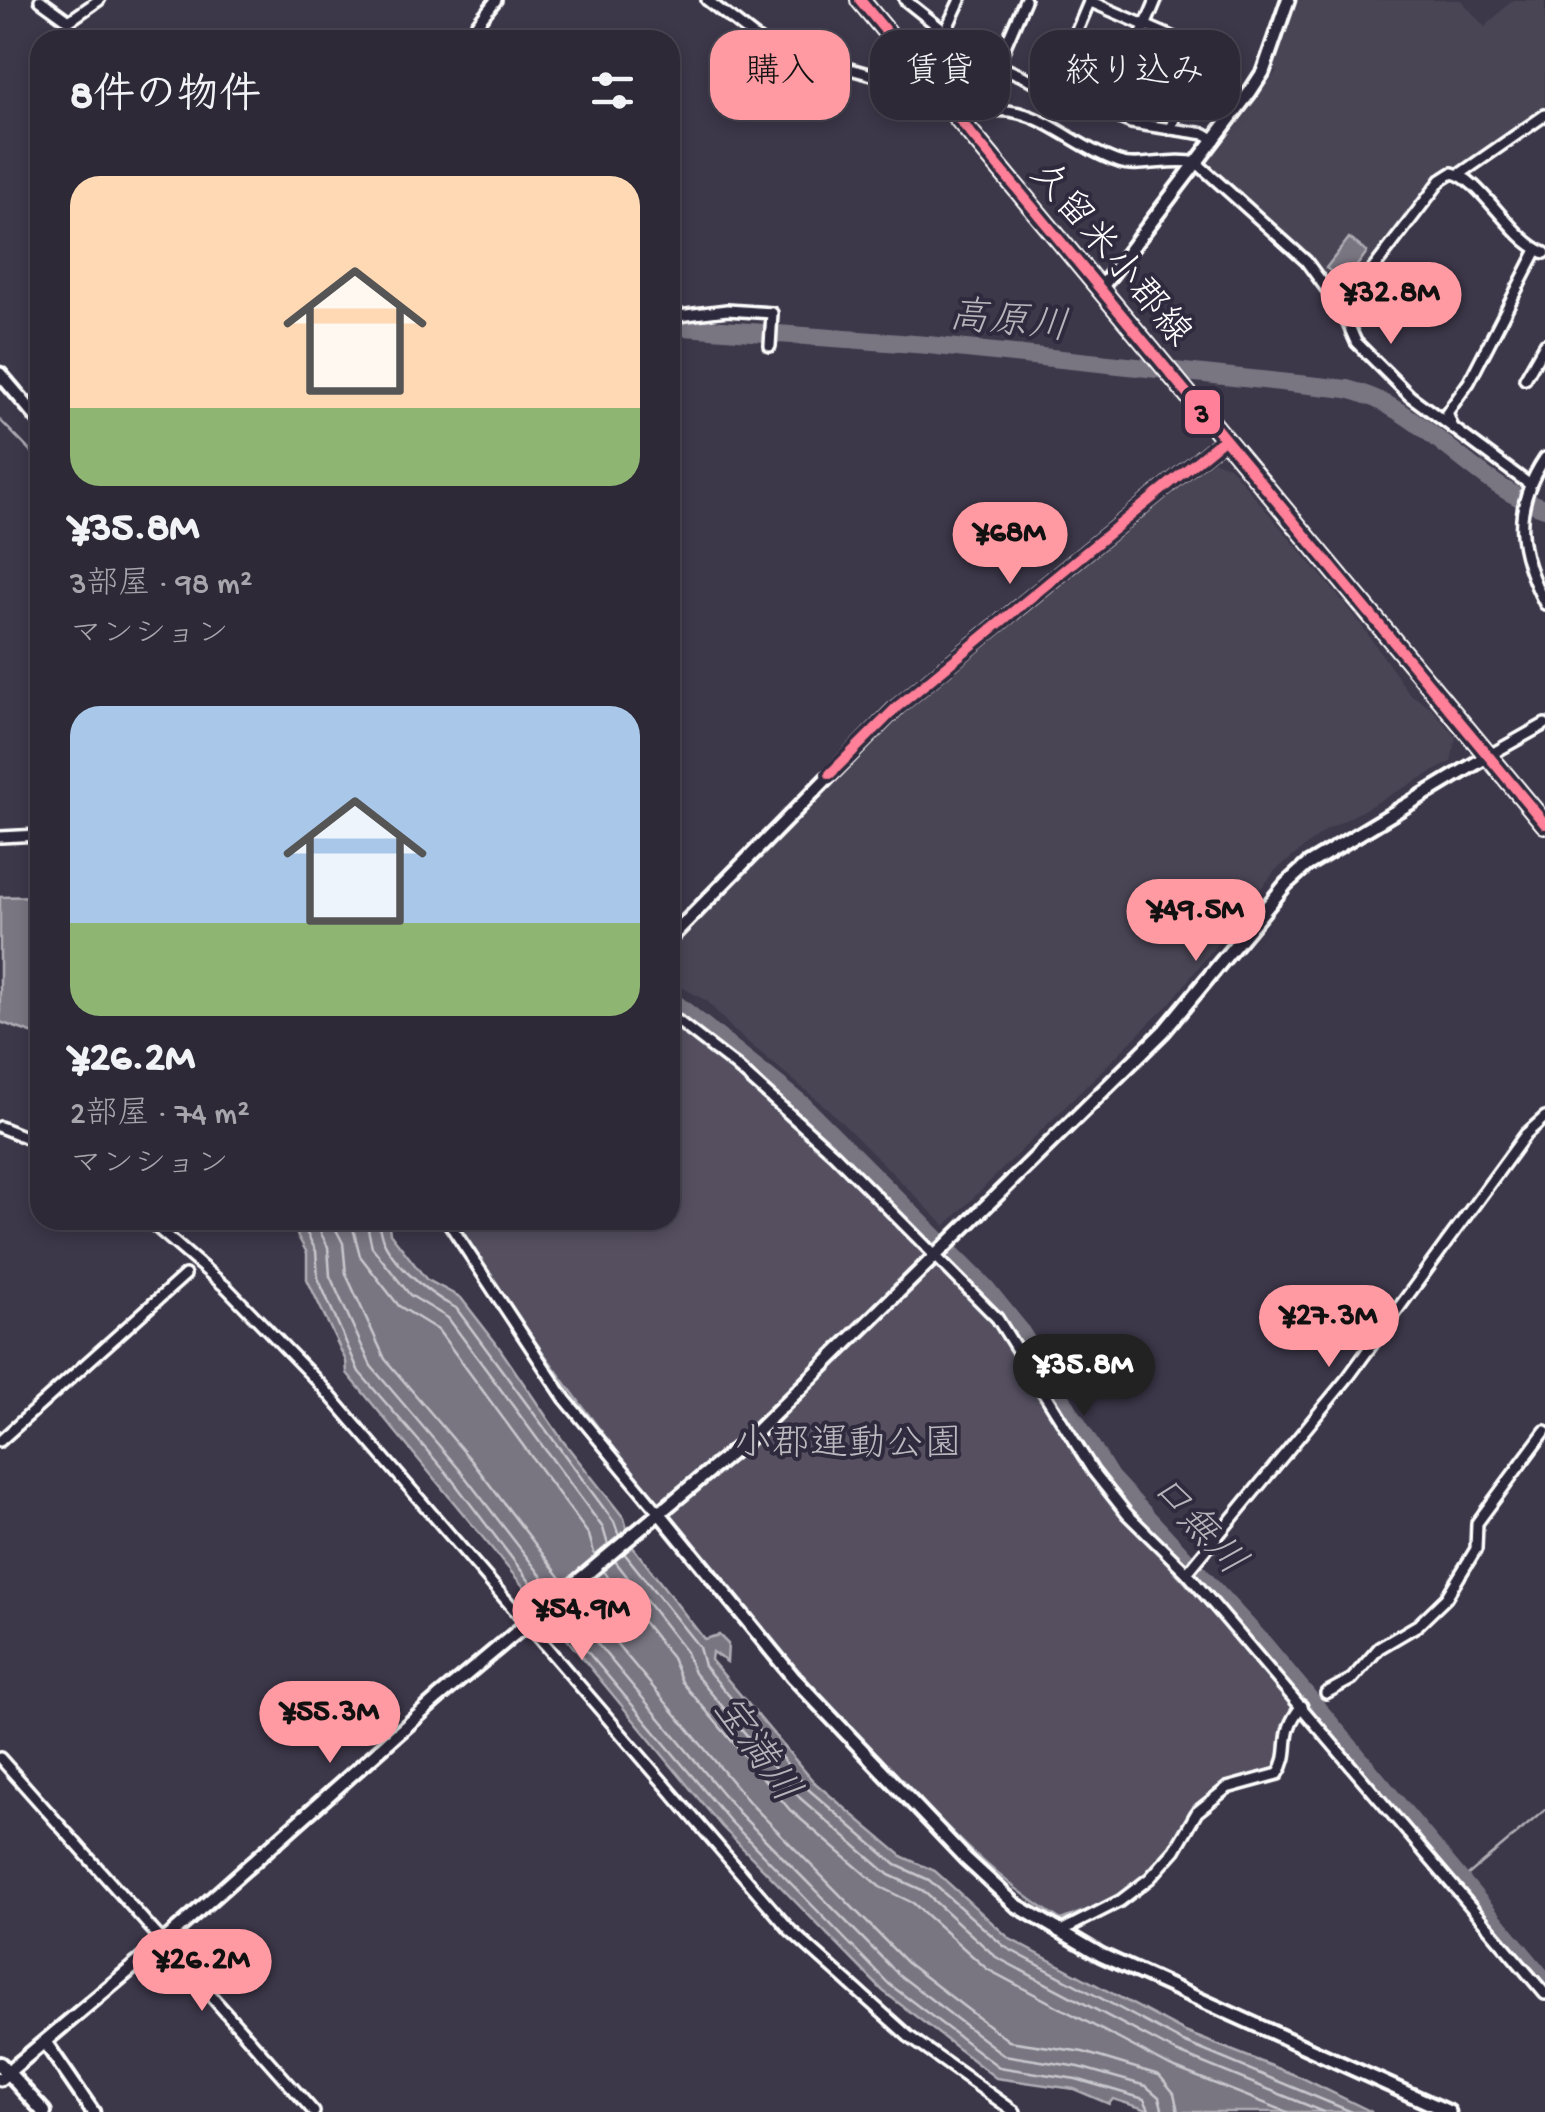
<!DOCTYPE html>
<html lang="ja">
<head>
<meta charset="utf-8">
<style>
  :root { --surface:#2d2937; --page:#393542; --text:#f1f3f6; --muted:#a7a6ad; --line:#484552; --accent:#ff9aa2 }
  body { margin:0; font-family:"Gochi Hand","Klee One",sans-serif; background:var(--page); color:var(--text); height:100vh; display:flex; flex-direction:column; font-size:38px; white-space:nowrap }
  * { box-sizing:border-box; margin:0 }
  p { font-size:32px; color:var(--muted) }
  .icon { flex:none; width:55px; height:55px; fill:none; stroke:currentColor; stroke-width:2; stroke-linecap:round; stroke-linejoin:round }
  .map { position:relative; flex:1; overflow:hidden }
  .details { position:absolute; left:30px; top:30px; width:650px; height:1200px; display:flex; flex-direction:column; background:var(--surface); border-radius:30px; box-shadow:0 5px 15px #0003,0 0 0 2px var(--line) }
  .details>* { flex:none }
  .banner { position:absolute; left:710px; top:30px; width:685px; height:90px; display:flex; gap:20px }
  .price { position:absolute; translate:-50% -85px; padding:0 22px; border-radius:35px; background:var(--accent); color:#111; font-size:32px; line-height:65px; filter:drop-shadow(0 2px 5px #0008) }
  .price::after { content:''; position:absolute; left:50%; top:60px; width:30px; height:22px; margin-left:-15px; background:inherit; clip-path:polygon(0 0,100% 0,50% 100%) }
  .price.active { background:#222; color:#fff }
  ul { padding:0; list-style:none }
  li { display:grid; align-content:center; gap:20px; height:530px; padding:0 40px }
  li span { display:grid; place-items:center; height:310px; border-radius:30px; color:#555 }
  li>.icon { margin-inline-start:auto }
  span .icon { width:180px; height:180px; fill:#fffc; stroke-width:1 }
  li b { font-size:42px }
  h2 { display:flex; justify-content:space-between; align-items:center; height:120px; padding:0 40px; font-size:42px }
  .tag { padding:0 35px; border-radius:30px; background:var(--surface); box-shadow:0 5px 15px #0003,0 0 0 2px var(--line); font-size:35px; line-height:90px }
  .tag.active { background:var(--accent); color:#111 }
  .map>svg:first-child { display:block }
  .built { fill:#494455 }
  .green { fill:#555060; stroke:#aaa8b0; stroke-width:2.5 }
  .water { fill:#797682; stroke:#afadb4; stroke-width:2.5 }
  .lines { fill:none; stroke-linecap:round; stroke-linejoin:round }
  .shore { stroke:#c9c8cd; stroke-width:2.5 }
  .stream { stroke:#afadb4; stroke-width:2.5 }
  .river { stroke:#797682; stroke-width:18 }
  .minor-casing { stroke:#fff; stroke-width:16 }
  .tertiary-casing { stroke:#fff; stroke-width:19 }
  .secondary-casing { stroke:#fff; stroke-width:20 }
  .primary-casing { stroke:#fff; stroke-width:22 }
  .minor { stroke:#2f2a3d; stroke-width:9 }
  .tertiary { stroke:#2f2a3d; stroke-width:11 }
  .secondary { stroke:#2f2a3d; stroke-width:12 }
  .primary { stroke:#2f2a3d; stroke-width:15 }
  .bus-1-casing { stroke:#2f2a3d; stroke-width:18 }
  .bus-1 { stroke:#ff8098; stroke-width:10 }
  .labels { text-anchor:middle; stroke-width:8; stroke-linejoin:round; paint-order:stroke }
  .street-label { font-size:38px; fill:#fff; stroke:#2f2a3d }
  .park-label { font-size:38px; fill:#bbb9bf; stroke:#2f2a3d }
  .water-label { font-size:40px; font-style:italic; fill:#b5b4ba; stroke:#2f2a3d }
  .line-badge { stroke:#2f2a3d; stroke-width:4 }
  .pale-badge-label { font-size:28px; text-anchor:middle; font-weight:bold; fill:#111 }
</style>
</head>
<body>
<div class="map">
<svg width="1545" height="2112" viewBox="0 0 1545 2112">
  <rect width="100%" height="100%" fill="#3c3749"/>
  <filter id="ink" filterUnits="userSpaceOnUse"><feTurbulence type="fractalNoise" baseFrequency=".01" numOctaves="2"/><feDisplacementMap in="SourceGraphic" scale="20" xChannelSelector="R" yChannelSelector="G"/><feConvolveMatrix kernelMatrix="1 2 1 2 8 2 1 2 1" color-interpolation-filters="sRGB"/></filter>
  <g filter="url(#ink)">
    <g class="built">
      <path d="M1293 0H1461L1485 27 1512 0H1545V110L1461 167 1441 170 1342 296 1308 255 1205 165 1277 71 1270 67Z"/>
      <path d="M1214 461 1229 466 1355 616 1409 693 1432 709 1456 737 1451 762 1325 831 1275 871 1171 1002 945 1226 828 1109 732 1029 707 1001 670 981V952L903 712 1109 539Z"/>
    </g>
    <path class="green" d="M670 1022 717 1054 833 1155 987 1313 1121 1512 1295 1704 1283 1726 1281 1764 1274 1774 1222 1790 1143 1880 1120 1897 1061 1920C987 1874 931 1811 871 1748 718 1588 579 1413 457 1227L453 1220H670Z"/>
    <g class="water">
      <path d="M1349 238 1367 252 1345 282 1326 268Z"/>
      <path d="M40 896V1036L0 1022V897Z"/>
      <path d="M289 1220H388L390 1233 426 1279 461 1298 496 1343 563 1441 624 1518 632 1546 704 1639 719 1635 728 1644 727 1662 712 1652 711 1660 814 1782 903 1857 935 1871 1010 1939 1185 2032 1300 2077 1372 2112H1154L1113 2099 1109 2104 1074 2089 996 2078 883 1991 722 1827 347 1373 346 1361 307 1279V1253Z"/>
    </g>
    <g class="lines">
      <g class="shore">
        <path d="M300 1220 316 1251 318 1278 359 1372 450 1477 543 1599"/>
        <path d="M314 1220 328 1247 330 1276 371 1366 459 1469 553 1591"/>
        <path d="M331 1220 343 1243 346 1274 385 1359 471 1460 564 1582"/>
        <path d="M351 1220 360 1256 399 1306 438 1330 589 1535 595 1556"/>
        <path d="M366 1220 372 1247 410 1295 448 1318 603 1528 608 1545"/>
        <path d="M379 1220C377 1254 428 1294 456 1308L614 1522 619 1536"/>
        <path d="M624 1553 699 1647 704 1666 808 1789 896 1865 929 1880 1005 1947 1181 2041 1352 2112"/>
        <path d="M615 1561 686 1652 694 1673 800 1798 889 1875 922 1890 996 1957 1176 2052 1324 2112"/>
        <path d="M603 1571 672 1658 682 1682 790 1810 880 1887 913 1903 987 1969 1170 2066 1287 2112"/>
        <path d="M575 1594 750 1803 907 1963 1009 2041 1083 2052 1159 2075 1174 2093 1178 2112"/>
        <path d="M564 1604 739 1813 898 1974 1004 2055 1079 2067 1146 2086 1159 2097 1163 2112"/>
        <path d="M554 1612 730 1821 889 1984 999 2067 1076 2079 1144 2099 1150 2112"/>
      </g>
      <g class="stream">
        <path d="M0 420 40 461"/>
        <path d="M1462 1880 1545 1810"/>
      </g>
      <g class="river">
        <path d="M670 326 928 345 1347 389C1424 407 1475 488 1545 508"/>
        <path d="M670 999 803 1105 985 1287 1019 1329 1110 1477 1263 1643 1545 1981"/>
      </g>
      <g class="minor-casing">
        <g id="minor">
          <path d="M40 0 69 21 99 0"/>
          <path d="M707 0 800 72 839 66 887 79 921 74"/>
          <path d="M905 0 959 43 997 65 1131 123 1205 134 1215 140"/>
          <path d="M1089 1 1202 50 1170 129"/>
          <path d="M945 32 960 0"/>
          <path d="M471 40 476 25 496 0"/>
          <path d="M997 65 1025 0"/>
          <path d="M1053 87 1090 0"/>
          <path d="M1109 112 1156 0"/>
          <path d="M961 121C1024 87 1064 144 1119 162 1138 169 1172 157 1197 163L1306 261 1342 310 1356 342 1410 396 1529 484"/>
          <path d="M1460 174 1545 115"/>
          <path d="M1342 310 1441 180 1452 173C1480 177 1511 240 1545 253"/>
          <path d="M670 317 727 310 772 313 770 346"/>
          <path d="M1525 379 1545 344"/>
          <path d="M1453 428 1447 413 1469 382 1537 250"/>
          <path d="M1545 458C1510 510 1518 552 1545 604"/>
          <path d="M1488 756 1545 724"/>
          <path d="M0 837 40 835"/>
          <path d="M670 1015 736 1066 834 1154 997 1318 1093 1471 1127 1514 1187 1573 1545 1994"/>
          <path d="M0 1127 40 1143"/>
          <path d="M148 1220 227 1288 321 1385 790 1930 908 2036 1015 2112"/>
          <path d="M447 1220 565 1399 661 1515"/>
          <path d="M0 1441 185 1275"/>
          <path d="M1187 1573 1349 1376 1526 1134 1545 1117"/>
          <path d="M1326 1693 1352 1679 1379 1648 1418 1625 1446 1598 1476 1549 1477 1523 1545 1431"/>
          <path d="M0 1758 314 2112"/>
          <path d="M1059 1932 1120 1901 1150 1878 1175 1850 1197 1812 1227 1788 1278 1774C1294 1750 1277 1735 1302 1706"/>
        </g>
      </g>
      <g class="tertiary-casing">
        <g id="tertiary">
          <path d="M1101 288 1250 92 1263 72 1288 0"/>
          <path d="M0 374 40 421"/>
          <path d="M670 938 897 707 1224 439"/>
          <path d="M661 1515 793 1677 965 1858 1016 1905 1101 1955 1449 2112"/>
          <path d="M45 2042 93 2112"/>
          <path d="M0 2079 164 1941 438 1698 755 1433 1164 1031 1286 884 1307 865 1488 756"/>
        </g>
      </g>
      <g class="secondary-casing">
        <path id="secondary" d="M0 2064 44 2112"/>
      </g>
      <g class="primary-casing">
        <path id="primary" d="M860 0 1545 824"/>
      </g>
      <use href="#minor" class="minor"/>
      <use href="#tertiary" class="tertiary"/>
      <use href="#secondary" class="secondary"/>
      <use href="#primary" class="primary"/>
      <g class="bus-1-casing">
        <g id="bus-1">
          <path d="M860 0 1545 824"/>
          <path d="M830 774 897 707 1224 439"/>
        </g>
      </g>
      <use href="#bus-1" class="bus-1"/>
    </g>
  </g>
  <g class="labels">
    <g class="street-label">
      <text transform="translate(1113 252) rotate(50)" y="13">久留米小郡線</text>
    </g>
    <g class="park-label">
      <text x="848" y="1454">小郡運動公園</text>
    </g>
    <g class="water-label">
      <text transform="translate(1009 318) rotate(6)" y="14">高原川</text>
      <text transform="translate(1200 1523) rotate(47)" y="14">口無川</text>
      <text transform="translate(759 1747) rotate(55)" y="14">宝満川</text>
    </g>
  </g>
  <rect class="line-badge" x="1183" y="388" width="39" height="48" rx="10" fill="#ff8098"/>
  <g class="pale-badge-label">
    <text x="1202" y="422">3</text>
  </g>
</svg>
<b class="price" style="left:1391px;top:347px">¥32.8M</b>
<b class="price" style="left:1010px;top:587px">¥68M</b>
<b class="price" style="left:1196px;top:964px">¥49.5M</b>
<b class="price" style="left:1329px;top:1370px">¥27.3M</b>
<b class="price active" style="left:1084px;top:1419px">¥35.8M</b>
<b class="price" style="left:582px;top:1663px">¥54.9M</b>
<b class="price" style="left:330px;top:1766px">¥55.3M</b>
<b class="price" style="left:202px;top:2014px">¥26.2M</b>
<div class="banner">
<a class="tag active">購入</a>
<a class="tag">賃貸</a>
<a class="tag">絞り込み</a>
</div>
<section class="details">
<h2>8件の物件<svg class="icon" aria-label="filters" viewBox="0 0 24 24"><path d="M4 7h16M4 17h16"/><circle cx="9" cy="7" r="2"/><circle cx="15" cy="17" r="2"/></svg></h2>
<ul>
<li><span style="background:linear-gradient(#ffd9b3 75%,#8fb573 0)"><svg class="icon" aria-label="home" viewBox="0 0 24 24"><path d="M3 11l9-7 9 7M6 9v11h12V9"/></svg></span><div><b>¥35.8M</b><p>3部屋 · 98 m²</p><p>マンション</p></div></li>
<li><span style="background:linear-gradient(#a9c7e8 70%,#8fb573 0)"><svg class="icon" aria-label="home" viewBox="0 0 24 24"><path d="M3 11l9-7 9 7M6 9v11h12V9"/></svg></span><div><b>¥26.2M</b><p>2部屋 · 74 m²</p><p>マンション</p></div></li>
</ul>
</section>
</div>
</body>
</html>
